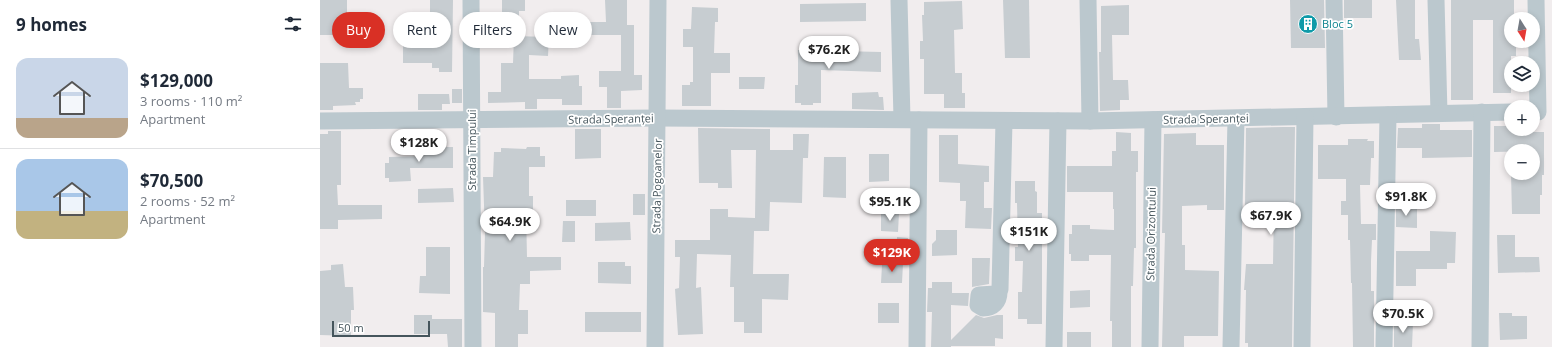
<!DOCTYPE html>
<html lang="en">
<head>
<meta charset="utf-8">
<style>
  :root { --surface:#fff; --page:#f6f6f7; --text:#1f2937; --muted:#747a83; --line:#e0e1e3; --accent:#d93025 }
  body { margin:0; font-family:"Open Sans",sans-serif; background:var(--page); color:var(--text); height:100vh; display:flex; flex-direction:column; font-size:15px; white-space:nowrap }
  * { box-sizing:border-box; margin:0 }
  p { font-size:13px; color:var(--muted) }
  .icon { flex:none; width:22px; height:22px; fill:none; stroke:currentColor; stroke-width:2; stroke-linecap:round; stroke-linejoin:round }
  .map { position:relative; flex:1; overflow:hidden }
  .sheet { display:flex; flex-direction:column; background:var(--surface); width:320px }
  .sheet>* { flex:none }
  .guide { position:absolute; left:12px; top:12px; width:380px; height:36px; display:flex; gap:8px }
  .needle { width:26px; rotate:169deg }
  .buttons { position:absolute; left:1184px; top:12px; display:grid; gap:8px }
  .buttons a { display:grid; place-items:center; width:36px; height:36px; border-radius:50%; background:var(--surface); box-shadow:0 2px 6px #0003; font-size:20px }
  .scale { position:absolute; left:12px; bottom:10px; width:98px; box-sizing:border-box; padding-left:4px; border:2px solid #45555c; border-top:0; font-size:11px; line-height:14px; white-space:nowrap; color:#45555c; -webkit-text-stroke:3px #fff; paint-order:stroke }
  .price { position:absolute; translate:-50% -34px; padding:0 9px; border-radius:14px; background:#fff; color:#222; font-size:13px; line-height:26px; filter:drop-shadow(0 1px 2px #0008) }
  .price::after { content:''; position:absolute; left:50%; top:24px; width:12px; height:9px; margin-left:-6px; background:inherit; clip-path:polygon(0 0,100% 0,50% 100%) }
  .price.current { background:var(--accent); color:#fff }
  ul { padding:0; list-style:none }
  li { display:flex; align-items:center; gap:12px; height:100px; padding:0 16px }
  li+li { border-top:1px solid var(--line) }
  li span { display:grid; place-items:center; flex:none; width:112px; height:80px; border-radius:12px; color:#555 }
  li>.icon { margin-inline-start:auto }
  span .icon { width:48px; height:48px; fill:#fffc; stroke-width:1 }
  li b { font-size:17px }
  h2 { display:flex; justify-content:space-between; align-items:center; height:48px; padding:0 16px; font-size:17px }
  .chip { padding:0 14px; border-radius:18px; background:var(--surface); box-shadow:0 2px 6px #0003; font-size:14px; line-height:36px }
  .chip.current { background:var(--accent); color:#fff }
  main { display:flex; flex:1; min-height:0 }
  .map>svg:first-child { display:block }
  .building { fill:#c7cdd1 }
  .lines { fill:none; stroke-linecap:round; stroke-linejoin:round }
  .minor { stroke:#bbc8ce; stroke-width:17 }
  .labels { text-anchor:middle; stroke-width:3.5; stroke-linejoin:round; paint-order:stroke }
  .culture-label { font-size:11px; fill:#0d838f; stroke:#fff; text-anchor:start }
  .street-label { font-size:11px; fill:#45555c; stroke:#fff }
</style>
</head>
<body>
<main>
<section class="sheet">
<h2>9 homes<svg class="icon" aria-label="filters" viewBox="0 0 24 24"><path d="M4 7h16M4 17h16"/><circle cx="9" cy="7" r="2"/><circle cx="15" cy="17" r="2"/></svg></h2>
<ul>
<li><span style="background:linear-gradient(#c9d6e8 75%,#b9a48a 0)"><svg class="icon" aria-label="home" viewBox="0 0 24 24"><path d="M3 11l9-7 9 7M6 9v11h12V9"/></svg></span><div><b>$129,000</b><p>3 rooms · 110 m²</p><p>Apartment</p></div></li>
<li><span style="background:linear-gradient(#a9c7e8 65%,#c2b280 0)"><svg class="icon" aria-label="home" viewBox="0 0 24 24"><path d="M3 11l9-7 9 7M6 9v11h12V9"/></svg></span><div><b>$70,500</b><p>2 rooms · 52 m²</p><p>Apartment</p></div></li>
</ul>
</section>
<div class="map">
<svg width="1232" height="347" viewBox="0 0 1232 347">
  <rect width="100%" height="100%" fill="#f1edee"/>
  <g class="building">
    <path d="M0 0H27V14H56L55 35H0Z"/>
    <path d="M110 0H133L132 72H119V68H112V63H83V46H103V27H110Z"/>
    <path d="M182 0H205V11H199V35H169V18H182Z"/>
    <path d="M285 0H307V25H314V75H322V90L301 91V108H287V87H279V71H301V35H264V22H286Z"/>
    <path d="M683 0H709L710 58H685Z"/>
    <path d="M970 0H1004L1005 48H971Z"/>
    <rect x="1024" y="0" width="28" height="18"/>
    <path d="M1076 0H1095V39H1099L1101 60H1079Z"/>
    <path d="M1131 0H1194V19H1191V41H1196V56H1191V93H1173V20H1153V100H1131Z"/>
    <path d="M642 1 643 29 634 30 635 73H642V93H645V108H624V94H604V59H600V41H603L602 15H604V2Z"/>
    <path d="M546 3V21L480 22V4Z"/>
    <path d="M809 5V35H792L793 80H808L809 100H800V110L780 111 779 52H781V6Z"/>
    <path d="M372 7 398 8V22H395L394 53H410V73H391V106H362V85H370V82H373V47H363V29H371Z"/>
    <path d="M194 36 229 37 228 56 209 55V79H241V76L259 75V86H262V105H242V99H217V109H205V102L168 103V92H181V63H193Z"/>
    <path d="M478 50 561 52V72L501 70V103H493V105H481V103H475V85H478Z"/>
    <path d="M0 63H28L29 88H43V99H40V102H35L36 105 13 106V110H0Z"/>
    <path d="M419 77H445L444 89H419Z"/>
    <rect x="132" y="89" width="10" height="14"/>
    <path d="M558 92 559 97H563L564 110 532 109V93Z"/>
    <path d="M98 94H129L130 104H122V110H98Z"/>
    <path d="M1102 124H1120V130H1152V157L1102 158V148H1077L1078 128H1102Z"/>
    <path d="M1174 126H1191V129H1197V132H1224V175H1222V195H1220V214H1192L1191 173H1213V151L1174 152Z"/>
    <path d="M964 127H975L972 347H928V343H925L926 290H924L926 264H953L954 207H925L926 128Z"/>
    <path d="M378 128 450 129V150H473V134H489L488 158H483L482 203 450 202 449 231H434L433 274H469L468 300 442 299V333H424V322H414V287H410L411 255 377 254 376 288 381 287 383 334 358 335 355 289 359 288 360 257H355V240H390V209H408V217L435 218 436 150H411L412 188H398V183H379Z"/>
    <path d="M255 129H281V158L255 159Z"/>
    <path d="M8 131H21V185H17L18 205H62V219L18 220V229H0V134H8Z"/>
    <path d="M796 132 811 133V151H818V172H816V248H814L813 286H811V347H792V321H790L791 255H769V261H751V254H749V234H752V225H770V229L794 230V209H793V192H747V166H792V151H796Z"/>
    <path d="M876 133V145H904V210H887V205L862 206V245H865V270L899 271 898 336H864V347H842L845 233H842L844 134Z"/>
    <path d="M619 135H638V164L669 166V182H664V208H672L671 229 645 228 646 201H640V183L619 182Z"/>
    <path d="M1028 139H1048L1047 141H1054V158H1051L1050 185H1040L1041 224H1056V240H1052L1051 261V291H1054V347H1033L1032 283H1031L1030 240H1028V215H1021V201H1026V179H998V145H1028Z"/>
    <path d="M103 147H133V168H90L91 181 69 182V178H65V163H69V157L103 156Z"/>
    <path d="M207 147H220V156H225V167H209V196H213V211H206L207 257H241V270L210 271V284H200L199 310H208V334H198V347H175V313L163 312V267H164L165 233 163 177H173L174 152H181V148L206 149Z"/>
    <path d="M549 154H569V181L549 182Z"/>
    <path d="M504 157H526V198L503 197Z"/>
    <path d="M695 181H715V191L717 192V213H722V324H707V319H698V292H702L703 261H695V247H698L697 203H695Z"/>
    <path d="M133 188 134 202 98 203V189Z"/>
    <rect x="313" y="194" width="12" height="21"/>
    <rect x="246" y="200" width="30" height="16"/>
    <path d="M1076 206 1097 207V228L1076 227Z"/>
    <path d="M561 212 579 213 578 232 561 231Z"/>
    <path d="M243 221H255V242H242Z"/>
    <path d="M310 222 311 240 275 241V223Z"/>
    <path d="M616 230H637V255L612 256V244L616 240Z"/>
    <path d="M1110 231 1136 232 1135 263H1127V269H1096V286H1076V251H1110Z"/>
    <path d="M1177 235H1195V257H1219L1220 272 1178 273Z"/>
    <path d="M577 237 588 238V250H577Z"/>
    <path d="M106 247H130V294L99 293 100 276H106Z"/>
    <path d="M652 258H670L669 284 652 287Z"/>
    <path d="M278 262H305V266H311V284L278 283Z"/>
    <path d="M571 262 583 263 582 283H561L562 265H571Z"/>
    <path d="M23 264 25 287H33L34 310H31V336L0 335V271L11 270V265Z"/>
    <path d="M612 282H632V293H649L648 306 631 305V340L656 315 664 318 677 315H683V339L675 338V346H631V347H611L612 312H607L608 288H612Z"/>
    <path d="M770 290V307L750 308V291Z"/>
    <rect x="558" y="303" width="21" height="20"/>
    <rect x="265" y="312" width="56" height="20"/>
    <path d="M1179 313H1192V316H1207V339L1180 340Z"/>
    <path d="M94 315H112V319H142V347H128L127 334H94Z"/>
    <path d="M1074 322H1093L1092 347H1074Z"/>
    <rect x="747" y="332" width="24" height="15"/>
  </g>
  <g class="lines">
    <g class="minor">
      <path d="M151 0 153 347"/>
      <path d="M579 0 582 119"/>
      <path d="M768 0 770 121"/>
      <path d="M1014 0 1016 117"/>
      <path d="M1116 0 1119 113"/>
      <path d="M1216 0 1218 112"/>
      <path d="M0 121 338 118 770 121 1191 112"/>
      <path d="M679 292C679 302 673 308 663 308L658 305 659 295 676 294 679 292 680 289 684 121"/>
      <path d="M335 347 338 0"/>
      <path d="M597 347 599 120"/>
      <path d="M734 347 738 121"/>
      <path d="M830 347 833 120"/>
      <path d="M911 347 916 119"/>
      <path d="M982 347 985 117"/>
      <path d="M1064 347 1068 115"/>
      <path d="M1160 347 1162 112"/>
    </g>
  </g>
  <defs>
    <g id="building-disc" transform="scale(1)"><circle r="9.5" fill="#0f9aa8" stroke="#fff"/><path d="M-4-6H4V6H1V3H-1V6H-4ZM-2.5-4.3h1.7v1.8h-1.7ZM.8-4.3h1.7v1.8H.8ZM-2.5-1h1.7V.8h-1.7ZM.8-1h1.7V.8H.8Z" fill="#fff"/></g>
  </defs>
  <g fill-rule="evenodd">
    <use href="#building-disc" x="988" y="24"/>
  </g>
  <g class="labels">
    <g class="culture-label">
      <text x="1002" y="28">Bloc 5</text>
    </g>
    <g class="street-label">
      <text transform="translate(291 119) rotate(-1)" y="4">Strada Speranței</text>
      <text transform="translate(886 119) rotate(-1)" y="4">Strada Speranței</text>
      <text transform="translate(152 150) rotate(-90)" y="4">Strada Timpului</text>
      <text transform="translate(337 186) rotate(-89)" y="4">Strada Pogoanelor</text>
      <text transform="translate(831 234) rotate(-89)" y="4">Strada Orizontului</text>
    </g>
  </g>
</svg>
<div class="buttons">
<a><svg class="needle" viewBox="-14 -14 28 28"><path d="M0-13l5 13h-10z" fill="#e53935"/><path d="M0 13l5-13h-10z" fill="#747a83"/></svg></a>
<a><svg class="icon" aria-label="layers" viewBox="0 0 24 24"><path d="M12 4l9 5-9 5-9-5zM3 14l9 5 9-5"/></svg></a>
<a>+</a>
<a>−</a>
</div>
<div class="scale">50 m</div>
<b class="price" style="left:509px;top:70px">$76.2K</b>
<b class="price" style="left:99px;top:163px">$128K</b>
<b class="price" style="left:1086px;top:217px">$91.8K</b>
<b class="price" style="left:570px;top:222px">$95.1K</b>
<b class="price" style="left:951px;top:236px">$67.9K</b>
<b class="price" style="left:190px;top:242px">$64.9K</b>
<b class="price" style="left:709px;top:252px">$151K</b>
<b class="price current" style="left:572px;top:273px">$129K</b>
<b class="price" style="left:1083px;top:334px">$70.5K</b>
<div class="guide">
<a class="chip current">Buy</a>
<a class="chip">Rent</a>
<a class="chip">Filters</a>
<a class="chip">New</a>
</div>
</div>
</main>
</body>
</html>
